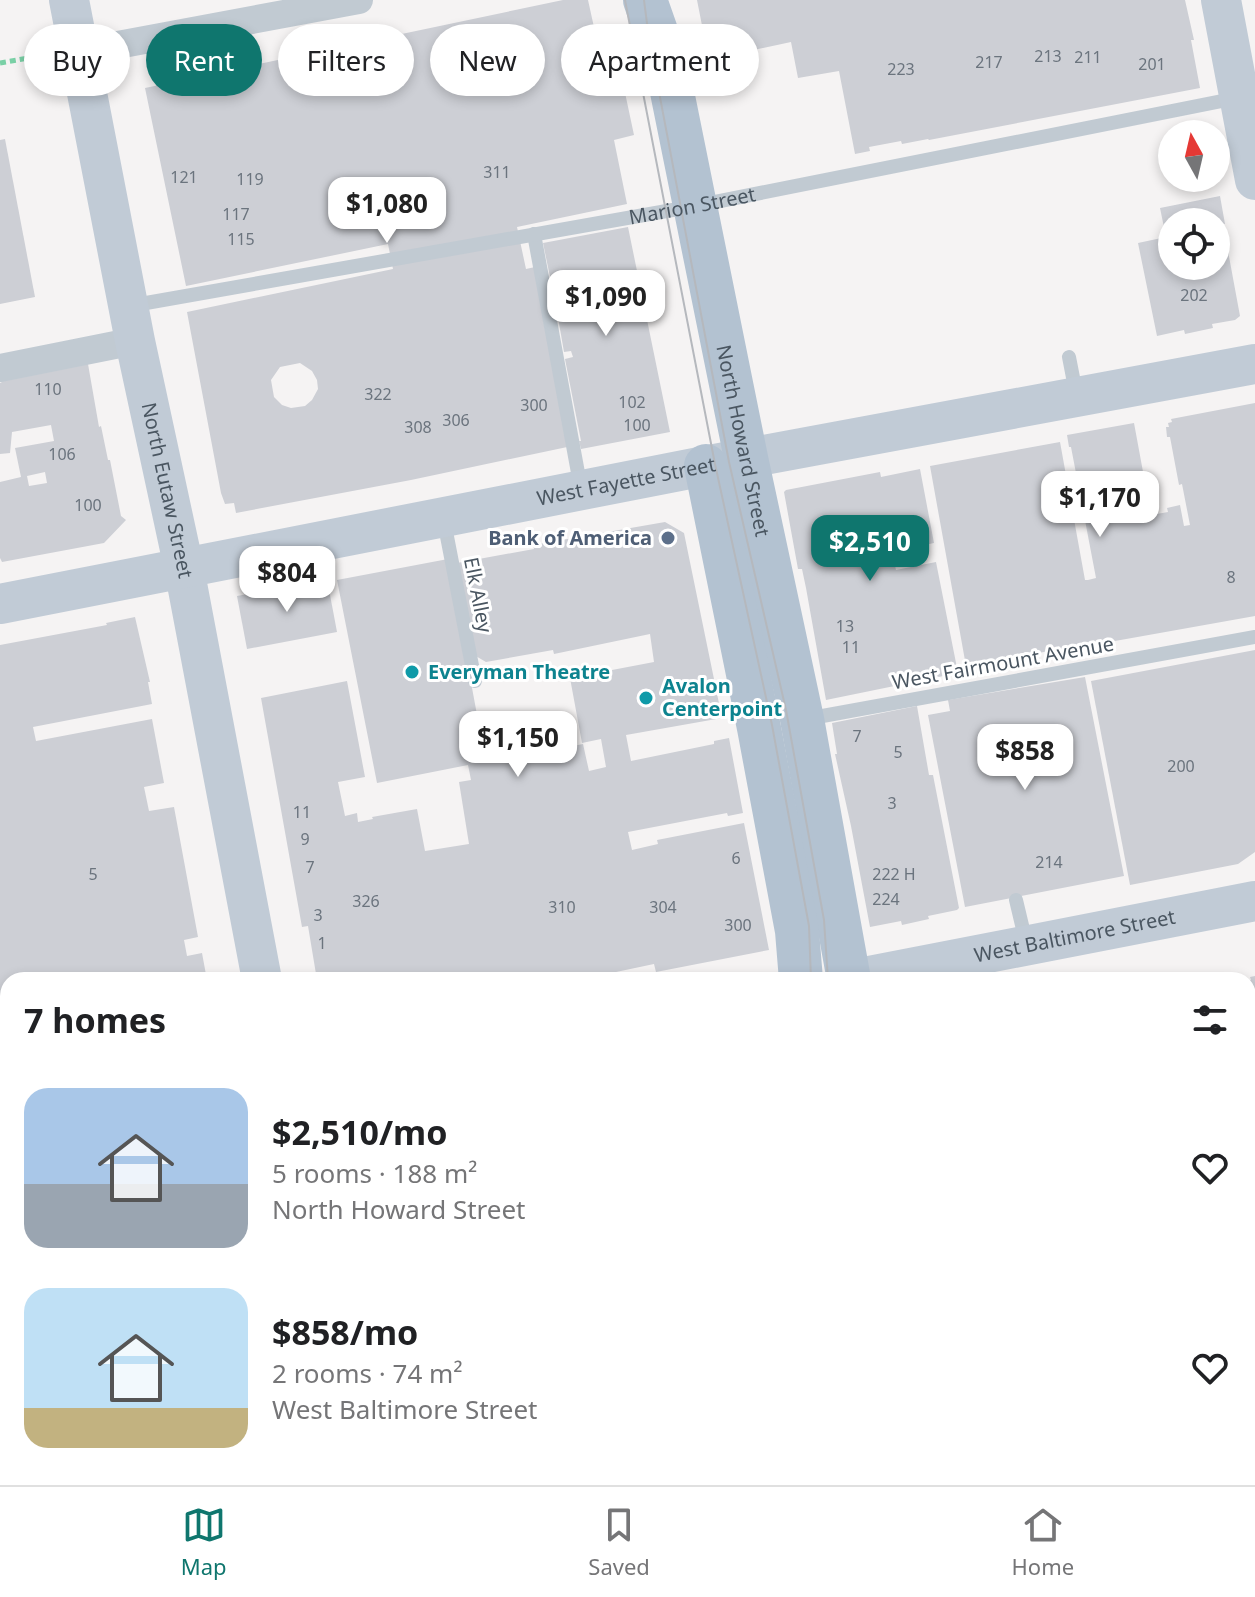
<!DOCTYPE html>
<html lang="en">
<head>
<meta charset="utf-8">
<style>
  :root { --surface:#fff; --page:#f2f2f2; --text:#202124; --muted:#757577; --line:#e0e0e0; --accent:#0f766e }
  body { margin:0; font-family:"Noto Sans",sans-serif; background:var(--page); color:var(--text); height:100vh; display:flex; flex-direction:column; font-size:30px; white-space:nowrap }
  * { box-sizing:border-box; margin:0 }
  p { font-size:26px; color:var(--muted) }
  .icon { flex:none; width:44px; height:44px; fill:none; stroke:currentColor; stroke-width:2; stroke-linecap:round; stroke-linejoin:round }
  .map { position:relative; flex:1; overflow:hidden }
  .panel { position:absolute; left:0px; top:972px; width:1256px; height:514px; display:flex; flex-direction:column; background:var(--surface); border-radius:24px 24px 0 0; box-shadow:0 4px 12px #0003 }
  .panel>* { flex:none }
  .banner { position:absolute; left:24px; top:24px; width:800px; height:72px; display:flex; gap:16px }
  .needle { width:52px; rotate:352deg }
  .fabs { position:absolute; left:1158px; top:120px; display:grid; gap:16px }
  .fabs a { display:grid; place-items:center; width:72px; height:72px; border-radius:50%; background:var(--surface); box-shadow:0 4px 12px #0003; font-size:40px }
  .price { position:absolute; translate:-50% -68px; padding:0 18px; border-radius:16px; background:#fff; color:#222; font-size:26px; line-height:52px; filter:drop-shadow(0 2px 4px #0008) }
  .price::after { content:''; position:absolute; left:50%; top:48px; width:24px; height:18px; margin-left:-12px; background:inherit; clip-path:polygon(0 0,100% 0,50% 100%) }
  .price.on { background:var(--accent); color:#fff }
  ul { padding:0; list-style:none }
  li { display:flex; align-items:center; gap:24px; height:200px; padding:0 24px }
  li span { display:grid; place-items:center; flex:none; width:224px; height:160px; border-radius:24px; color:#555 }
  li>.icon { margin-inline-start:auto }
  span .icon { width:96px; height:96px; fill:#fffc; stroke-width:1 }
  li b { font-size:34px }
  h2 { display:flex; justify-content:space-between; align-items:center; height:96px; padding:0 24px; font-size:34px }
  .pill { padding:0 28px; border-radius:36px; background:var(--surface); box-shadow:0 4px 12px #0003; font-size:28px; line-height:72px }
  .pill.on { background:var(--accent); color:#fff }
  .tab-bar { display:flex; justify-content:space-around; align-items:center; height:112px; border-top:2px solid var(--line); background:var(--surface); font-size:22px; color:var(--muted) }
  .tab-bar a { display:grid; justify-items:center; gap:4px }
  .tab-bar .on { color:var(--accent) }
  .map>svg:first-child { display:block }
  .building { fill:#cdcfd5; fill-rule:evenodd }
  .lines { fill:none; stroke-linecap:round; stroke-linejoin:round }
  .path { stroke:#7ad0a6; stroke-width:5; stroke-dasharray:6 4; stroke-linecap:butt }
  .lane { stroke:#c1cad2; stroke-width:14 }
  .street { stroke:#c1cad2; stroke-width:28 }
  .secondary { stroke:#c1cbd6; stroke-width:40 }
  .primary { stroke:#b3c2d1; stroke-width:44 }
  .tram { stroke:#b5b8bd; stroke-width:2 }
  .service-dot { fill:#5c6f8a; stroke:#fff; stroke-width:3 }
  .culture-dot { fill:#0f9aa8; stroke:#fff; stroke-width:3 }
  .labels { text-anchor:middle; stroke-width:6; stroke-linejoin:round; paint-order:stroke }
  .number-label { font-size:16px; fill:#6b747e }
  .street-label { font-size:20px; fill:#4a5661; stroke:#fff }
  .service-label { font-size:20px; font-weight:bold; fill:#4e5e75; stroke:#fff; text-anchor:end }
  .culture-label { font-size:20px; font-weight:bold; fill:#0d838f; stroke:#fff; text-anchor:start }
</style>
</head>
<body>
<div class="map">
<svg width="1255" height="1485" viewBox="0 0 1255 1485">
  <rect width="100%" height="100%" fill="#f5f3f3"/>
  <g class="building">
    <path d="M563 0H588L601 59 617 55 634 135 614 140 627 204 517 227 526 269 535 267 572 446 411 480 236 513 234 503 225 504 221 493 187 312 393 269 388 244 186 286 145 88ZM300 363 312 371 317 380 318 389 312 400 305 406 291 408 282 405 274 397 271 380 280 367Z"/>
    <path d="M697 0H1185L1194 40H1191L1200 88 929 140 928 139 902 144 901 141 869 147 870 151 855 154 839 71 798 78 791 42 707 60 702 57 708 56Z"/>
    <path d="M5 139 35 297 0 304V140Z"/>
    <path d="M1220 196 1225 224H1223L1240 316 1235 320 1212 324 1213 328 1185 334 1184 330 1157 336 1138 243 1166 237 1160 208ZM1172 222H1216V266H1172Z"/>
    <path d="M628 227 670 432 581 449 579 441H581L565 359 573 357 571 351 564 352 556 306 553 307 552 302 555 301 543 243Z"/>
    <path d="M88 364 99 427 101 426 108 460H110L121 516 126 520 104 543 2 562 0 558V482L21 477 15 448 54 441 51 425 12 432 10 453 0 454V383L2 382V380ZM45 472 47 483 29 486 27 476Z"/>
    <path d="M1255 403V616L1087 646 1083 647V645L966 666 930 466 1060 442 1085 580H1088L1096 578 1071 447H1069L1067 435 1134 423 1151 515 1168 512 1167 508 1180 505 1184 526 1190 525 1182 484 1179 485 1170 437H1167L1166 427H1169L1168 423 1172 422 1171 419Z"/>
    <path d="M920 469 934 543 892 552 896 570 936 562 958 673 826 700 806 588 802 569H798L784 492 786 490 880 472 881 477Z"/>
    <path d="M665 522 684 533 722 718 626 735 631 761 714 744V741L729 738 743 813 728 816 727 813 628 832 632 850 658 844 657 840 744 823 769 950 656 972 654 964 578 980H317L308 926 302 927 261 698 347 681 365 777 338 782 345 816 357 813 358 822 373 819 372 817 417 809 425 851 469 844 459 782 471 780 468 765 377 783 337 580 448 559 486 763 583 744 589 771 606 767 601 739 582 743 570 678 654 662 650 634 554 654 553 650 486 662 474 655 457 563 534 549 533 545Z"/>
    <path d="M327 579 337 632 247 649 237 596Z"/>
    <path d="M135 617 150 682H148L152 704 33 727 36 741 152 719 164 783 144 787 149 811 174 807 198 937 184 940 187 956 202 953 207 980H8V1087L0 1089V645L107 625 106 623Z"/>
    <path d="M1255 650V852L1238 864 1130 885 1091 681Z"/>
    <path d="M1085 677 1124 876 965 907 928 715 950 711 948 700Z"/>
    <path d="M917 706 929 775H933L959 908 957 910 928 916 929 919 902 925 901 921 870 927 851 826 835 754H837L832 723Z"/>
    <path d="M1255 976V1485H965L964 1478H1248V981L1251 980 1250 977Z"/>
    <path d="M8 1177V1266L0 1267V1178Z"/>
    <path d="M8 1291V1408L0 1410V1292Z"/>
    <path d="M69 1478H116L117 1485H39V1483Z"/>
    <path d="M136 1478H311L313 1485H133L132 1479Z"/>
    <path d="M411 1478H676L677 1485H413Z"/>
    <path d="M715 1478H871L872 1483 871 1485H717Z"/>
  </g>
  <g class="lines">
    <g class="path">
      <path d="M0 63 46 55"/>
      <path d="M878 1482 888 1481"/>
    </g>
    <g class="lane">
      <path d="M534 234 581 489"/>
      <path id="s1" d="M129 306 695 206 1237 98"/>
      <path d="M1069 357 1076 393"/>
      <path d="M444 521 475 681"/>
      <path d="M806 719 1255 637"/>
      <path d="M1016 900 1026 942"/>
      <path d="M0 1279 8 1277"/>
      <path d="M696 1478 698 1485"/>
    </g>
    <g class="street">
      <path d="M80 52 359 0"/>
      <path d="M0 368 135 341"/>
      <path d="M0 1456 8 1455"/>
    </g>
    <g class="secondary">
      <path id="s2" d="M69 0 135 341 184 568 262 980"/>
      <path d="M1221 0 1255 180"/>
      <path id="s3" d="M0 604 715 464 1255 364"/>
      <path id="s4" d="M849 980 1255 901"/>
      <path d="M0 1136 8 1134"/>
      <path d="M355 1478 357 1485"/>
    </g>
    <g class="primary">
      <path id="s5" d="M645 0 665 57 746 458 802 719 849 980"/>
      <path d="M706 466 759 728 797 931 801 980"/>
      <path d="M937 1478 939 1485"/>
    </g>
    <g class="tram">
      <path d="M625 0 715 464 772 725 809 926 811 980"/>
      <path d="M644 0 649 39 729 462 786 710 824 920 828 980"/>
      <path d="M891 1478 892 1485"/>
      <path d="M907 1478 908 1485"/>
    </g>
  </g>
  <circle class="service-dot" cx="668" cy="538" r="8"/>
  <g class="culture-dot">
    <circle cx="412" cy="672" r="8"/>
    <circle cx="646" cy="698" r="8"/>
  </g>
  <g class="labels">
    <g class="number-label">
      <text x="1048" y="62">213</text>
      <text x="1088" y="63">211</text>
      <text x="989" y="68">217</text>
      <text x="1152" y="70">201</text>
      <text x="901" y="75">223</text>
      <text x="497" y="178">311</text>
      <text x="184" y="183">121</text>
      <text x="250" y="185">119</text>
      <text x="236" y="220">117</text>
      <text x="241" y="245">115</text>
      <text x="1194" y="301">202</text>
      <text x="48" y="395">110</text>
      <text x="378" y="400">322</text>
      <text x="632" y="408">102</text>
      <text x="534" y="411">300</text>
      <text x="456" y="426">306</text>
      <text x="637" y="431">100</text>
      <text x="418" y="433">308</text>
      <text x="62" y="460">106</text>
      <text x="88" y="511">100</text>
      <text x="1231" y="583">8</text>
      <text x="845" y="632">13</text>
      <text x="851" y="653">11</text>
      <text x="857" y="742">7</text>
      <text x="898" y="758">5</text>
      <text x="1181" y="772">200</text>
      <text x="892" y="809">3</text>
      <text x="302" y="818">11</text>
      <text x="305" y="845">9</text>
      <text x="736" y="864">6</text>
      <text x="1049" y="868">214</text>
      <text x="310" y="873">7</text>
      <text x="93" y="880">5</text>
      <text x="894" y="880">222 H</text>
      <text x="886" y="905">224</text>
      <text x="366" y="907">326</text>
      <text x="562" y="913">310</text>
      <text x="663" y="913">304</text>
      <text x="318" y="921">3</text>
      <text x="738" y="931">300</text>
      <text x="322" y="949">1</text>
    </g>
    <g class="street-label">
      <text dy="7" stroke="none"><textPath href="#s1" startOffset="572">Marion Street</textPath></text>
      <text dy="7" stroke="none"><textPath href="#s5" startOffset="452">North Howard Street</textPath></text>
      <text dy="7" stroke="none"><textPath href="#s3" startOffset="638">West Fayette Street</textPath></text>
      <text dy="7" stroke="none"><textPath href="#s2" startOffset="500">North Eutaw Street</textPath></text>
      <text transform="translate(478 595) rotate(79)" y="7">Elk Alley</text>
      <text transform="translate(1003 663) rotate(-10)" y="7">West Fairmount Avenue</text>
      <text dy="7" stroke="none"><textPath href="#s4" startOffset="230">West Baltimore Street</textPath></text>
    </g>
    <g class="service-label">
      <text x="652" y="545">Bank of America</text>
    </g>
    <g class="culture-label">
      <text x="428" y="679">Everyman Theatre</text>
      <text x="662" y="693">Avalon<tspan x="662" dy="23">Centerpoint</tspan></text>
    </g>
  </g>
</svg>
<div class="fabs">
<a><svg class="needle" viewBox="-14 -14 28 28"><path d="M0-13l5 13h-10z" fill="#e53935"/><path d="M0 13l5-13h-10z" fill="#757577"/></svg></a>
<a><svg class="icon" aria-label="locate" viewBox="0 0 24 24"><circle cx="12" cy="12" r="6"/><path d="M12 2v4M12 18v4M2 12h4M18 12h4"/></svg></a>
</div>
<b class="price" style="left:387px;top:245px">$1,080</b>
<b class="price" style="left:606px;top:338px">$1,090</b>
<b class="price" style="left:1100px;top:539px">$1,170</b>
<b class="price on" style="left:870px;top:583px">$2,510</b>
<b class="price" style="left:287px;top:614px">$804</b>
<b class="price" style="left:518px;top:779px">$1,150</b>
<b class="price" style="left:1025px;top:792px">$858</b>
<div class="banner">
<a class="pill">Buy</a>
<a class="pill on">Rent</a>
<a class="pill">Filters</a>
<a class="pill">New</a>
<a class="pill">Apartment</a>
</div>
<section class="panel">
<h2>7 homes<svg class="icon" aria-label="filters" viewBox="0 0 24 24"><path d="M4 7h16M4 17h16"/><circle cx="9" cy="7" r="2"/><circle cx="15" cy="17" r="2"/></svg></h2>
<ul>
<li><span style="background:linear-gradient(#a9c7e8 60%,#9aa5b1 0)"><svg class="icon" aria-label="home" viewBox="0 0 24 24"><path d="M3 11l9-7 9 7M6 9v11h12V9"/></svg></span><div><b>$2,510/mo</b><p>5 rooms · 188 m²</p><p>North Howard Street</p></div><svg class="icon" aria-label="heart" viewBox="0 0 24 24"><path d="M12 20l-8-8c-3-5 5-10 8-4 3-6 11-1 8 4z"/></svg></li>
<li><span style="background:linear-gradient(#bfe0f5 75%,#c2b280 0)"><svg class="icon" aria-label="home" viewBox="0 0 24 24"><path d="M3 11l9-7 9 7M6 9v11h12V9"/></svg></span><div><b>$858/mo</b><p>2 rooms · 74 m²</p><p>West Baltimore Street</p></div><svg class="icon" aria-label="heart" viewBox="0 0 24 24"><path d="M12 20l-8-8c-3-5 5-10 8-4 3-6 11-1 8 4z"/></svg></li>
</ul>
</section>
</div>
<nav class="tab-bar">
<a class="on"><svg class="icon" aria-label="map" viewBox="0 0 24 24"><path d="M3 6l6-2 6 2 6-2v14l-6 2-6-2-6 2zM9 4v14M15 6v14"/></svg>Map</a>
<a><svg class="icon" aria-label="saved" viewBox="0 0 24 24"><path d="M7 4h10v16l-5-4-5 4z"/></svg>Saved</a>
<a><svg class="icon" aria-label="home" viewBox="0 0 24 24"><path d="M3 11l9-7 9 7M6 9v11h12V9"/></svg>Home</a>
</nav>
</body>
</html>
